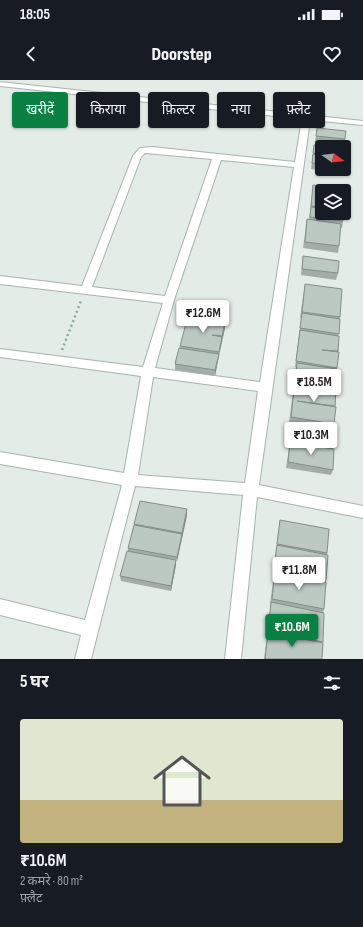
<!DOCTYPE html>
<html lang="hi">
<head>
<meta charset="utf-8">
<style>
  :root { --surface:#171b24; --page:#20242c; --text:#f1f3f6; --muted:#9ea1a6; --line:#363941; --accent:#0b8043 }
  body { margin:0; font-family:"Sofia Sans Condensed","Noto Sans Devanagari",sans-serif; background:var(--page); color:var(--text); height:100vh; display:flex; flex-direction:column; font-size:15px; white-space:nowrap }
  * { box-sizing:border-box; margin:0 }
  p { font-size:13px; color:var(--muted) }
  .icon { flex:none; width:22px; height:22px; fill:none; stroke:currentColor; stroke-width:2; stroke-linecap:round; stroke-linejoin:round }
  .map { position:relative; height:579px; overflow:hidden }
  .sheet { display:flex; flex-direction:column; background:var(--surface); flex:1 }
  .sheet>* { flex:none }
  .banner { position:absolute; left:12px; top:12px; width:339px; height:36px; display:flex; gap:8px }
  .needle { width:26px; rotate:104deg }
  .tools { position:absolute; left:315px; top:60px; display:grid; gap:8px }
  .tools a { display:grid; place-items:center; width:36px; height:36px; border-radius:4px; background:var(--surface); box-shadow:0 1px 3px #0004; font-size:20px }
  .price { position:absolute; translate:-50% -34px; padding:0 9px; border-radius:4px; background:#fff; color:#222; font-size:13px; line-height:26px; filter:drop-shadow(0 1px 2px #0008) }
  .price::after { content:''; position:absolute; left:50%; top:24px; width:12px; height:9px; margin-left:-6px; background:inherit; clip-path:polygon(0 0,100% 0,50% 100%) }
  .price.on { background:var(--accent); color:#fff }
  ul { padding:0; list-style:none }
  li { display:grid; align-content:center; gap:8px; height:212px; padding:0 20px }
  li+li { border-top:1px solid var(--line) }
  li span { display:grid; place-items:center; height:124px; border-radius:4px; color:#555 }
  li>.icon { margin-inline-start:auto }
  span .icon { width:72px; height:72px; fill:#fffc; stroke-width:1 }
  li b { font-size:17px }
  h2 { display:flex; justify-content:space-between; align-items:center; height:48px; padding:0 20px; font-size:17px }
  .chip { padding:0 14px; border-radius:4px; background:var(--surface); box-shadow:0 1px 3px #0004; font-size:14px; line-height:36px }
  .chip.on { background:var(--accent); color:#fff }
  .status { display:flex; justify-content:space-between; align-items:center; height:28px; padding:0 20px; background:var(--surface); direction:ltr }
  .status svg { height:11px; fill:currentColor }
  header { display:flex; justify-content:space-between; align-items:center; height:52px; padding:0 20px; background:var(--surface); font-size:18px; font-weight:800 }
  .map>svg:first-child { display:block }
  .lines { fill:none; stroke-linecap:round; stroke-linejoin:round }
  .minor-casing { stroke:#a6b4ad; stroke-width:2 }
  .path { stroke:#87ac9d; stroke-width:2.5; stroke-dasharray:2 3; stroke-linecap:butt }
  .minor { fill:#fff; fill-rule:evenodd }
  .wall { fill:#a2ada8 }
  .shaded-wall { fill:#848d88 }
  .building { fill:#bcc9c3; stroke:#848d88 }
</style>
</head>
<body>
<div class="status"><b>18:05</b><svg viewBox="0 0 49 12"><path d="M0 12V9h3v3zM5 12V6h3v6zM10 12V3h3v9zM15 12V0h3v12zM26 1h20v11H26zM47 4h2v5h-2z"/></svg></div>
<header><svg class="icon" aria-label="back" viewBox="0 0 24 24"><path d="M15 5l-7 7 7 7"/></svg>Doorstep<svg class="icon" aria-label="heart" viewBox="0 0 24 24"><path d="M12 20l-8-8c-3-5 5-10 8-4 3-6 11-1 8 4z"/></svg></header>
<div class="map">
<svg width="363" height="579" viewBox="0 0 363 579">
  <rect width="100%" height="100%" fill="#e3ece7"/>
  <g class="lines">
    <g class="minor-casing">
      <path id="minor" d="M0 2 363 41V45L310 40 259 405 363 426V438L257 417 241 579H225L243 415 135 406 91 579H75L81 555 0 535V519L85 540 122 405 0 384V372L124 393 141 296 0 277V269L143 287 163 223 0 204V196L82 206 133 76 140 68 152 67 295 82 302 39 0 6ZM145 73 212 79 165 216 92 207 141 77ZM221 80 294 87 260 302 155 288 174 220ZM153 297 258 311 245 403 138 395Z"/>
    </g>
    <path class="path" d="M62 270 81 221"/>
    <use href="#minor" class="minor"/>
  </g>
  <g class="wall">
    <path d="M317 48 345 59 344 65 315 62Z"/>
    <path d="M314 65 322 67V89H342L341 93 311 89Z"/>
    <path d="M313 105 322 111V133L343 141 342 148 340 147 339 166 338 173 303 168 307 139 309 140Z"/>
    <path d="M303 176 338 193 336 200 301 195Z"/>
    <path d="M305 204 340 237 338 256H339L337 288 336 308 334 344 333 350 289 343 296 287H295L299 254 301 238H300Z"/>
    <path d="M225 248 215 296 175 290V284L180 266Z"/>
    <path d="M290 362 333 390 331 395 286 388Z"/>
    <path d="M187 429V435L182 459 176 482V485L171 511 121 501 120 496 128 471V468L134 445V444Z"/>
    <path d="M280 440 327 473 324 529 323 533V562L322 563V579H264L271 524H270L274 494H273L276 469Z"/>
  </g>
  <g class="shaded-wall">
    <path d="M225 242V248L218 278 219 272Z"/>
    <path d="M219 274 218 280 215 296V290Z"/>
    <path d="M187 429V435L177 482V477Z"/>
    <path d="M176 480V485L171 511V506Z"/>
  </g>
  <g class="building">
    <path d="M317 48 346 51 345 59 316 56Z"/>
    <path d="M314 65 330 67H322V74L313 73Z"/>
    <path d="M313 74 322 75V84L312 83Z"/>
    <path d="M313 105 345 109 344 125V111H322V127L311 126Z"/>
    <path d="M311 127 322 128V133H344L343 141 310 137Z"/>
    <path d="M307 139 341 144 339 166 305 162Z"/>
    <path d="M303 176 339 181 338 193 302 189Z"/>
    <path d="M305 204 342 209 340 237 302 232Z"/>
    <path d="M302 233 340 239 339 254 300 248Z"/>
    <path d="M188 236 225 242 222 256 212 255 222 257 219 272 180 266Z"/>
    <path d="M300 250 339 256 338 271 322 270 339 272 337 288 296 281Z"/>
    <path d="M179 268 219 274 215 290 175 284Z"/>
    <path d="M297 283 337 289 336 306 295 300Z"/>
    <path d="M295 302 336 308 335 326 297 321 336 327 334 344 291 337Z"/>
    <path d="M290 362 334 369 333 390 288 382Z"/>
    <path d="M140 421 187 429 182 453 134 444Z"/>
    <path d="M280 440 329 449 327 473 277 464Z"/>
    <path d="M134 445 182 454 177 477 128 468Z"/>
    <path d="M277 465 328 475 326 500 274 489Z"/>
    <path d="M127 471 176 480 171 506 120 496Z"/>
    <path d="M275 492 326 502 324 529 272 519Z"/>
    <path d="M271 522 324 533 323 562 268 551Z"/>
    <path d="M268 552 323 563 322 579H265Z"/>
  </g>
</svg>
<div class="tools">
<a><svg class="needle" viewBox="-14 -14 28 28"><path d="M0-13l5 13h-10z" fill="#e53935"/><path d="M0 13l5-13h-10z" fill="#9ea1a6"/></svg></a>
<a><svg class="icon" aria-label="layers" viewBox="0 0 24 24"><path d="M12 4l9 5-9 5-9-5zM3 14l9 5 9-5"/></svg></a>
</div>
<b class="price" style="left:203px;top:254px">₹12.6M</b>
<b class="price" style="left:314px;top:323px">₹18.5M</b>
<b class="price" style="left:311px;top:376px">₹10.3M</b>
<b class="price" style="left:299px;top:511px">₹11.8M</b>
<b class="price on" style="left:292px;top:568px">₹10.6M</b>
<div class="banner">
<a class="chip on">खरीदें</a>
<a class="chip">किराया</a>
<a class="chip">फ़िल्टर</a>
<a class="chip">नया</a>
<a class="chip">फ़्लैट</a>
</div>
</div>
<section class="sheet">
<h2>5 घर<svg class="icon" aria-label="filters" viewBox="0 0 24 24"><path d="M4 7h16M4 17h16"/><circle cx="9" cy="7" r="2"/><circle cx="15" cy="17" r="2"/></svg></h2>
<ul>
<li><span style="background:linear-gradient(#dfe7d0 65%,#c2b280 0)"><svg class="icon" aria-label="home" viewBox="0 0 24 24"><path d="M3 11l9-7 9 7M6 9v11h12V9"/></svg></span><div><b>₹10.6M</b><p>2 कमरे · 80 m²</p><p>फ़्लैट</p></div></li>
</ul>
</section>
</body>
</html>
